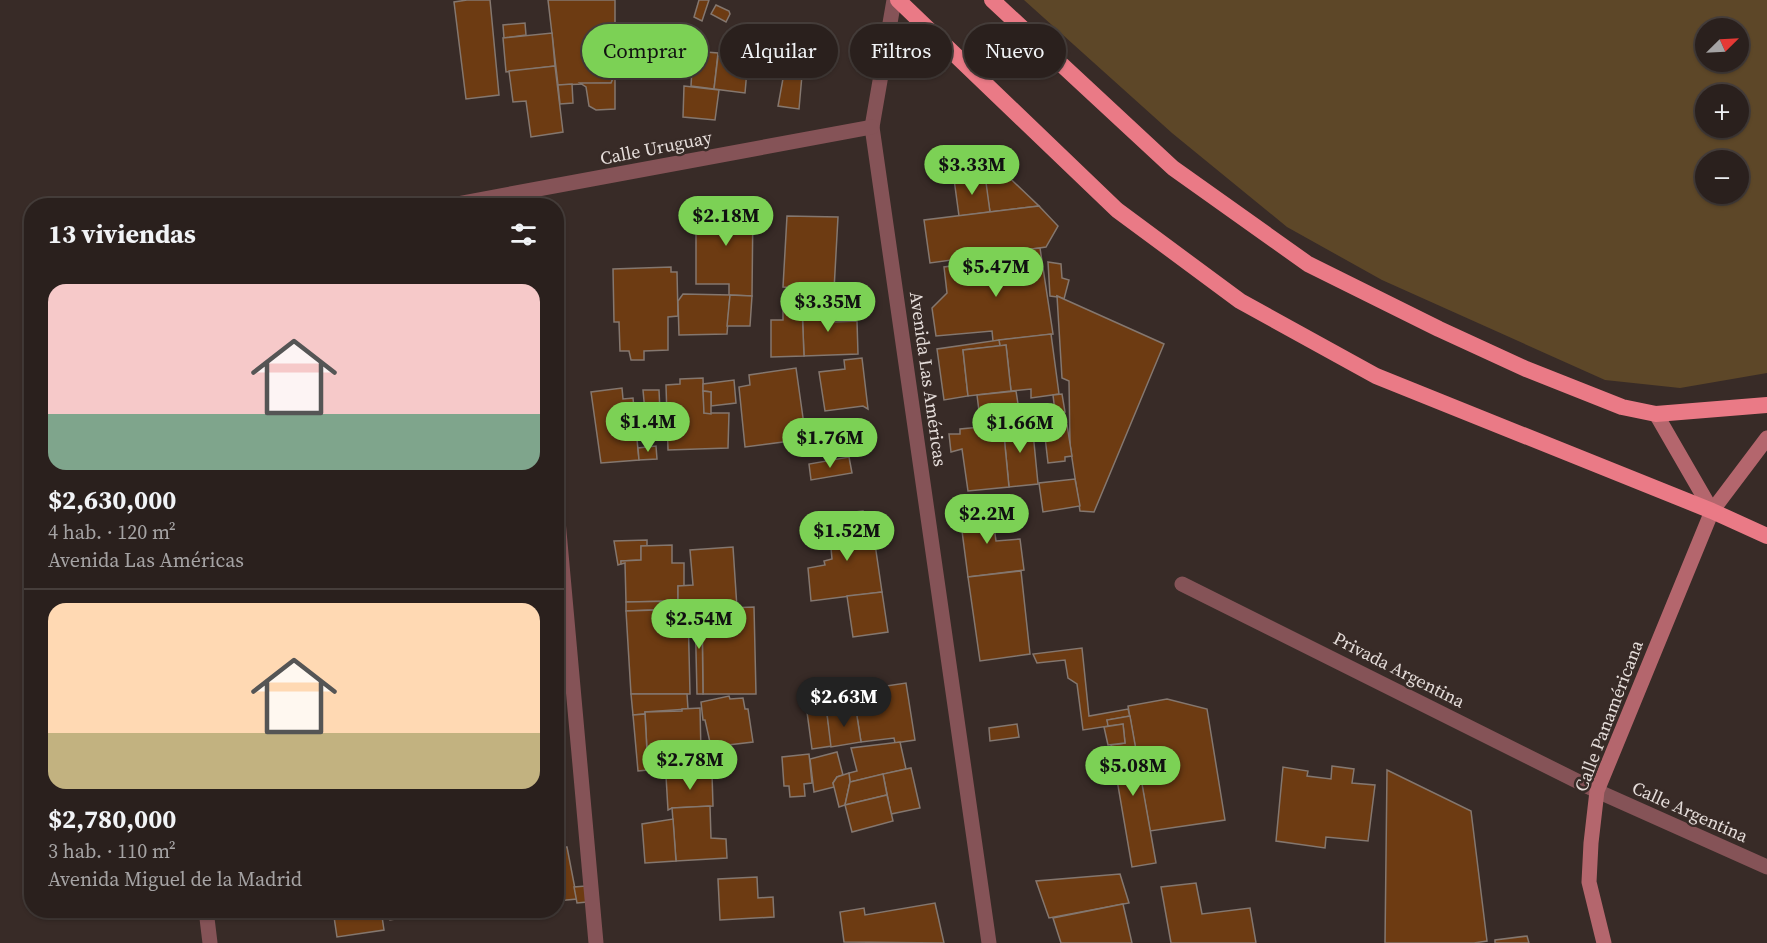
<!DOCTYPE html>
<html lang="es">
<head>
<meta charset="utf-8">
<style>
  :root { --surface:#2a201d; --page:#322826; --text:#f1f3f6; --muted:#a5a3a4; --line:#463e3b; --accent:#7cd155 }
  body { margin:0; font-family:"Source Serif 4",serif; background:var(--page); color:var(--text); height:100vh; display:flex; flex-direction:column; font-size:22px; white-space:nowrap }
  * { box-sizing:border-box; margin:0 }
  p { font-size:20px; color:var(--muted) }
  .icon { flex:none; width:33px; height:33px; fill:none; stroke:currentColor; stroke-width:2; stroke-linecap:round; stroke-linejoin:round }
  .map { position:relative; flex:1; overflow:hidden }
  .sheet { position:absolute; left:24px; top:198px; width:540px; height:720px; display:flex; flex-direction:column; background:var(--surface); border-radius:24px; box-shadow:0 2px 4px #0004,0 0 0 2px var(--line) }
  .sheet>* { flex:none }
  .guide { position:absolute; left:582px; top:24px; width:570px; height:54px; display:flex; gap:12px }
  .needle { width:39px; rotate:66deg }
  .fabs { position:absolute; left:1695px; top:18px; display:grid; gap:12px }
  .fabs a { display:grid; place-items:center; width:54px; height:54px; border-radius:50%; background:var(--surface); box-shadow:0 2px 4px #0004,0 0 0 2px var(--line); font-size:30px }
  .price { position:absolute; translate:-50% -51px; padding:0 14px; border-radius:21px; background:var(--accent); color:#111; font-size:20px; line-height:39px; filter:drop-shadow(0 2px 3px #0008) }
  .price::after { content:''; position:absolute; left:50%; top:36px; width:18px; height:14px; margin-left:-9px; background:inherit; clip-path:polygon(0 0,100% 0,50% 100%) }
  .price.on { background:#222; color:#fff }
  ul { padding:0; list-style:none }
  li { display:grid; align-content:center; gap:12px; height:318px; padding:0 24px }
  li+li { border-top:2px solid var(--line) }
  li span { display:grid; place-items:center; height:186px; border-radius:18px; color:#555 }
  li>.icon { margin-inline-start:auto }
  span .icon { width:108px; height:108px; fill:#fffc; stroke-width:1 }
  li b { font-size:26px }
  h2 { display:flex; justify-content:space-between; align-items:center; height:72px; padding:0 24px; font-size:26px }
  .tag { padding:0 21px; border-radius:27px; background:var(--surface); box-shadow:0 2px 4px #0004,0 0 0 2px var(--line); font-size:21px; line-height:54px }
  .tag.on { background:var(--accent); color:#111 }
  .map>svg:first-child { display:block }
  .green { fill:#5d4728; fill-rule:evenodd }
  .building { fill:#6d3b12; stroke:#84776f; stroke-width:1.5 }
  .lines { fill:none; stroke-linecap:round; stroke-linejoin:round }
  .minor { stroke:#855357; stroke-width:15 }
  .secondary { stroke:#b4666d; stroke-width:15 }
  .trunk { stroke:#ea7a86; stroke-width:16 }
  .labels { text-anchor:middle; stroke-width:5; stroke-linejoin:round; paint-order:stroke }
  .street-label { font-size:18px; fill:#e5ddda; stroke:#382b27 }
</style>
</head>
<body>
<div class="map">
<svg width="1767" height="943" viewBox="0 0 1767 943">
  <rect width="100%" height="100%" fill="#382b27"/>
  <path class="green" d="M1024 0H1767V373L1680 388 1605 380 1382 280 1287 227 1172 133ZM1706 28H1738V62H1706ZM1706 94H1738V128H1706ZM1706 160H1738V194H1706Z"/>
  <g class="building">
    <path d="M467 0H490L499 95 466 99 454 2Z"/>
    <path d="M548 0H615V74L611 83 558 85Z"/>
    <path d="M699 0H709L702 21 694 17Z"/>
    <path d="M716 5 729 11 730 14 726 22 711 14Z"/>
    <path d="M525 23 526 35 504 38 503 25Z"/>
    <path d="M552 33 555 66 506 72 503 38Z"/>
    <path d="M693 51 718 53 714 89 691 86Z"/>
    <path d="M718 56 748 59 745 93 714 89Z"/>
    <path d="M555 66 563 132 531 137 526 101 513 102 509 71Z"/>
    <path d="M784 73 802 75 799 109 778 106Z"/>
    <path d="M615 74V109L596 110 589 106 586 87 580 83H611Z"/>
    <path d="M572 84 573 103 560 104 558 85Z"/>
    <path d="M684 86 719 90 715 120 683 117Z"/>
    <path d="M994 163 1039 206 990 212 984 175Z"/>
    <path d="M985 175 990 212 959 216 954 179Z"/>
    <path d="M718 202H753L752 296 729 295V284H696V212H718Z"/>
    <path d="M1039 206 1058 226 1046 247 930 263 924 220Z"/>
    <path d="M787 216 838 217 834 290 783 287Z"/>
    <path d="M1040 248 1053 334 993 341 992 331 936 336 932 308 947 293 944 267 1004 259 1003 252Z"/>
    <path d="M1048 262 1061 264 1062 278 1069 280 1064 299 1057 296V297L1050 296Z"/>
    <path d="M671 267V272H677L678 316 668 317V350L644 351V360H631L629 351H620L619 322H614L613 269Z"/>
    <path d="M683 294 730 295 727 334 679 335 678 301Z"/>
    <path d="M730 295 752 296 750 326H727Z"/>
    <path d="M1057 296 1164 344 1094 512 1080 511 1070 445 1069 381 1062 378Z"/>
    <path d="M834 304 835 322 857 321 858 354 804 356 802 306Z"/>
    <path d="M783 306H802L804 356 771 357V320H783Z"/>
    <path d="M1051 334 1059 394 1031 398V389L1011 391 1006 345 1000 346 999 340Z"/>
    <path d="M999 340 1000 346 963 350 968 396 944 400 937 349Z"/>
    <path d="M1006 345 1011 391 968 396 963 350Z"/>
    <path d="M862 358 868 409 863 406 825 411 819 372 845 369 844 360Z"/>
    <path d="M796 368 806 439 745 447 739 387 750 385 749 375Z"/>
    <path d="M703 378 704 413H729L728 448 668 450 666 385 680 384V379Z"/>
    <path d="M734 380 736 403 711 406V392L703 391V384Z"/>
    <path d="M622 388 623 399 633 398 639 460 601 463 591 392Z"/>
    <path d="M643 390H659L660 412H645Z"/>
    <path d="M703 391 711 392V414L704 413Z"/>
    <path d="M1016 391 1021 423 981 427 977 395Z"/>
    <path d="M1062 394 1065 412H1055L1053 395Z"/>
    <path d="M1032 422 1038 484 1009 487 1003 425Z"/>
    <path d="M1003 425 1009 487 968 491 962 449 951 452 949 434H960V429Z"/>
    <path d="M1067 425 1072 456 1065 457V461L1048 463 1044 428Z"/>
    <path d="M656 446 657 459 639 460 638 448Z"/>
    <path d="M849 457 852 473 811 480 809 464Z"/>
    <path d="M1075 479 1080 506 1043 512 1039 483Z"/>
    <path d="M991 505 996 541 1020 539 1024 570 968 577 959 508Z"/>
    <path d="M863 511 867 545 875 544 882 592 811 601 808 568 825 565 824 561 832 559 828 515Z"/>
    <path d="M647 540V546H641V560L621 561V564L618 565 614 541Z"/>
    <path d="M672 545V563H684V586H678V601L626 602 625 563 621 564V561L641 560V546Z"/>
    <path d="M733 547 737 608 678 609V586L693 585 690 550Z"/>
    <path d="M1021 571 1030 654 980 661 968 577Z"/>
    <path d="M882 592 888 632 853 637 847 596Z"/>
    <path d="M678 601V609L626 611V602Z"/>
    <path d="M754 607 756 694H703L702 609Z"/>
    <path d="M688 609 690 694H631L626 611Z"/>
    <path d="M695 609H702L703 694H697Z"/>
    <path d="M1082 648 1089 716 1128 709 1130 716 1107 720 1109 726 1083 730 1077 684 1068 678 1065 660 1037 663 1033 654Z"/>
    <path d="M854 683 856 710 827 714 832 746 812 749 807 712 829 709 826 686Z"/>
    <path d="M906 683 915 740 895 743 894 738 861 742 853 691Z"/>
    <path d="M631 694H687L688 709 645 712V714L633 715Z"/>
    <path d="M729 696 730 699 743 698 745 709H748L753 742 711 747 705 720H703L701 702Z"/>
    <path d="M1167 699 1207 709 1225 820 1150 831 1128 706Z"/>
    <path d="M700 708 701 753H704L705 767 648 770 645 712 682 711V709Z"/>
    <path d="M856 710 861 742 831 747 827 714Z"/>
    <path d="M645 714 648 770 638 771 633 715Z"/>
    <path d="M1130 716 1156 863 1132 867 1111 745 1125 743 1123 724 1108 726 1107 720Z"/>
    <path d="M1017 724 1019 737 990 741 989 728Z"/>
    <path d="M1123 724 1125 743 1108 745 1104 727Z"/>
    <path d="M900 742 906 769 850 782 849 773 857 771 851 748Z"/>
    <path d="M837 752 843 775 837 777 833 783 834 787 814 792 810 759Z"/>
    <path d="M809 754 812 783 804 784 805 796 790 797 789 786H784L782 757Z"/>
    <path d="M1332 766 1354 769 1352 783 1375 785 1368 841 1326 837 1325 848 1276 841 1283 767 1308 771 1307 776 1331 779Z"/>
    <path d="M911 768 920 808 891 814 883 774Z"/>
    <path d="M1387 770 1471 811 1487 941 1474 943H1385Z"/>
    <path d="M849 773 850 782 845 805 839 807 833 783 837 777Z"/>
    <path d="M712 774 713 806 672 808 668 810 666 776Z"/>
    <path d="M883 774 887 795 845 805 850 782Z"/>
    <path d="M887 795 893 821 852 832 845 805Z"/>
    <path d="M710 806 711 838 726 839 727 858 676 861 672 808Z"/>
    <path d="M673 819 676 861 645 863 642 824Z"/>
    <path d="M556 847H567L577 899 556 901Z"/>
    <path d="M1120 874 1129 903 1049 918 1036 881Z"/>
    <path d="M757 877 758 898 773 897 774 917 720 920 718 879Z"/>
    <path d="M1196 883 1202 914 1250 908 1256 943H1171L1161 887Z"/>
    <path d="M586 886 587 902 577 903 574 887Z"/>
    <path d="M935 903 944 943 844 942 840 912 864 908 865 915Z"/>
    <path d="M1123 904 1132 943H1061L1053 918Z"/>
    <path d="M333 910H381L384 930 337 937Z"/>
    <path d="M389 910H439V912L390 920Z"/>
    <path d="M1527 936 1529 943H1495V940Z"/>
  </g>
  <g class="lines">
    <g class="minor">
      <path d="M894 0 872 127 989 943"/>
      <path d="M446 206 872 127"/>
      <path d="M556 498 596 943"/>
      <path d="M1182 584 1597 791 1767 867"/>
      <path d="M206 910 210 943"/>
    </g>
    <g class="secondary">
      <path d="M1656 414 1712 511"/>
      <path d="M1604 943 1589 882 1591 843 1597 791 1712 511 1767 438"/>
    </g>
    <g class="trunk">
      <path d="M898 0 1117 210 1240 301 1376 376 1712 511 1767 536"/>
      <path d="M992 0 1173 168 1308 264 1439 329 1526 369 1622 407 1656 414 1767 405"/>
    </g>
  </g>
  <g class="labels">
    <g class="street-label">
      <text transform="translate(656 148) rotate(-11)" y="6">Calle Uruguay</text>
      <text transform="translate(928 379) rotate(82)" y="6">Avenida Las Américas</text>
      <text transform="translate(1399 670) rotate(27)" y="6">Privada Argentina</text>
      <text transform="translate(1609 716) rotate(-69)" y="6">Calle Panaméricana</text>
      <text transform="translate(1690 812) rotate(24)" y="6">Calle Argentina</text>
    </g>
  </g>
</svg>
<div class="fabs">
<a><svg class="needle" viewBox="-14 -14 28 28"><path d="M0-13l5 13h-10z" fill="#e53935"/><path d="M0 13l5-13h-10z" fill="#a5a3a4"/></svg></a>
<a>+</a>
<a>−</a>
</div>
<b class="price" style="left:972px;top:196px">$3.33M</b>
<b class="price" style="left:726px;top:247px">$2.18M</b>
<b class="price" style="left:996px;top:298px">$5.47M</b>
<b class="price" style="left:828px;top:333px">$3.35M</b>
<b class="price" style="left:648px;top:453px">$1.4M</b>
<b class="price" style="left:1020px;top:454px">$1.66M</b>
<b class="price" style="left:830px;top:469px">$1.76M</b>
<b class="price" style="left:987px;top:545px">$2.2M</b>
<b class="price" style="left:847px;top:562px">$1.52M</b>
<b class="price" style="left:699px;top:650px">$2.54M</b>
<b class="price on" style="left:844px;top:728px">$2.63M</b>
<b class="price" style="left:690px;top:791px">$2.78M</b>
<b class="price" style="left:1133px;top:797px">$5.08M</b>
<div class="guide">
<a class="tag on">Comprar</a>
<a class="tag">Alquilar</a>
<a class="tag">Filtros</a>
<a class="tag">Nuevo</a>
</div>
<section class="sheet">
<h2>13 viviendas<svg class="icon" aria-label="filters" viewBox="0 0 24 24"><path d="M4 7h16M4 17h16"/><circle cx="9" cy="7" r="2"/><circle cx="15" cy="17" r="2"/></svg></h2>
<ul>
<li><span style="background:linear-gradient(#f6c9c9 70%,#7fa58c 0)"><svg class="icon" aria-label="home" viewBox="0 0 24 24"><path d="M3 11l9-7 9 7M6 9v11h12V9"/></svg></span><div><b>$2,630,000</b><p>4 hab. · 120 m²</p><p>Avenida Las Américas</p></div></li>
<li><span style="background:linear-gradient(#ffd9b3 70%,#c2b280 0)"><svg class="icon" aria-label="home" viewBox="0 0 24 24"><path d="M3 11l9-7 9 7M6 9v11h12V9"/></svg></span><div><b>$2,780,000</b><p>3 hab. · 110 m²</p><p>Avenida Miguel de la Madrid</p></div></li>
</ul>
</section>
</div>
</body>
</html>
